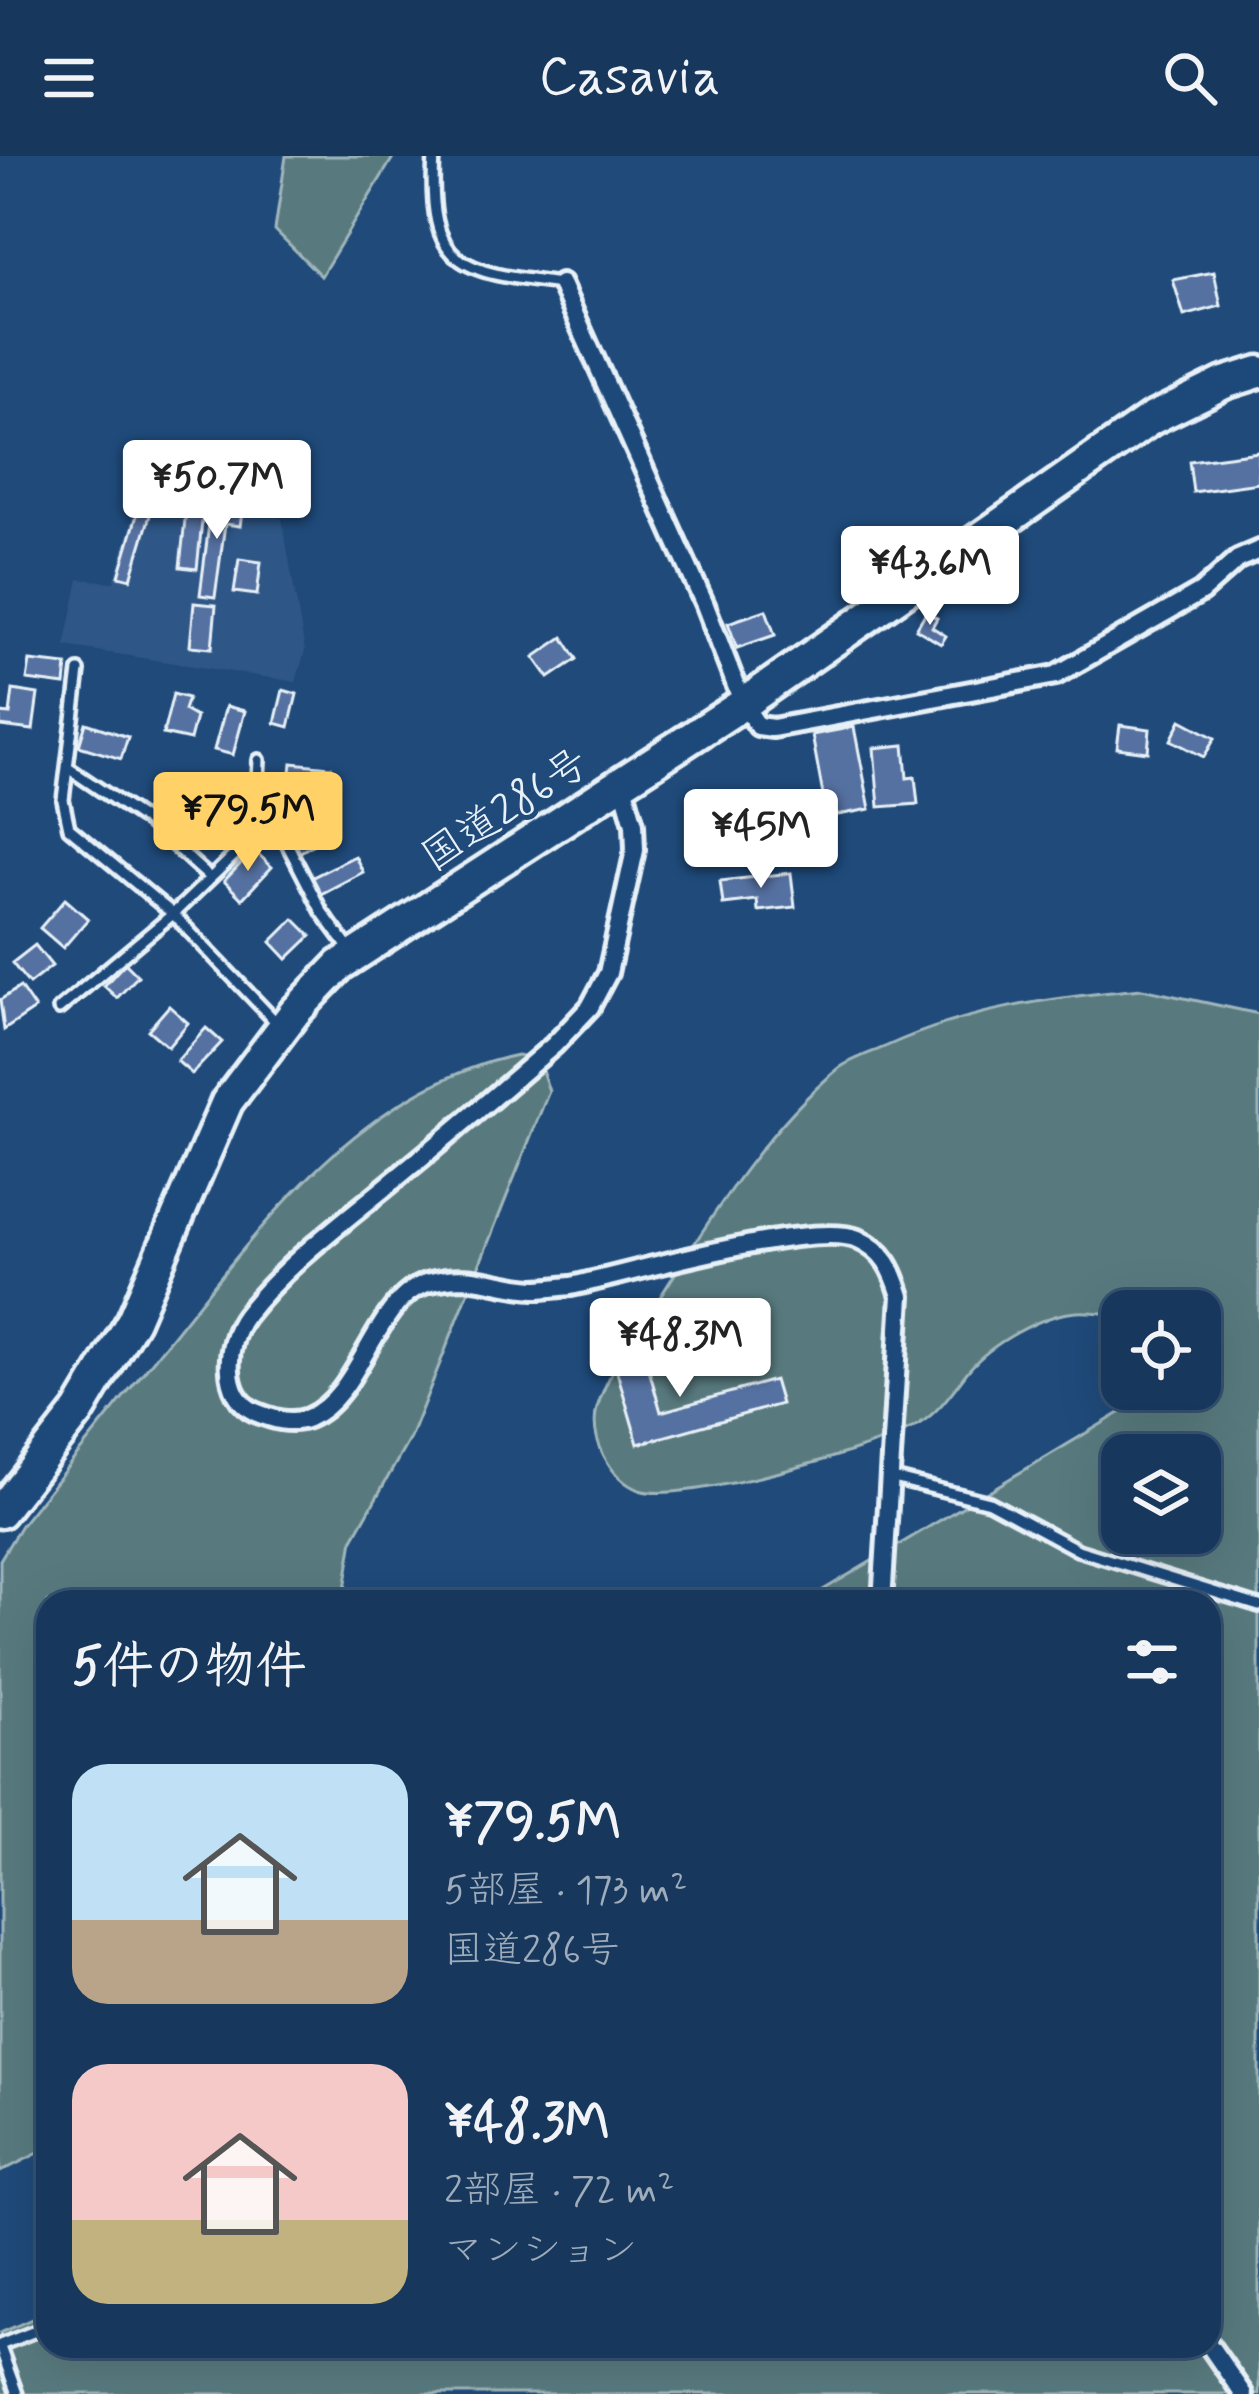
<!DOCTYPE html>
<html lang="ja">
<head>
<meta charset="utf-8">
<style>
  :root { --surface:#17385c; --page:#203f62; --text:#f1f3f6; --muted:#9eacbb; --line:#365272; --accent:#ffd166 }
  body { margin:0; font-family:Mynerve,"Klee One",sans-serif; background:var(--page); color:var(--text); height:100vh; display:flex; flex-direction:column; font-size:45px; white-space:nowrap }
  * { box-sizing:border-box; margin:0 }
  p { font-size:39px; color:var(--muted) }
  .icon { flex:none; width:66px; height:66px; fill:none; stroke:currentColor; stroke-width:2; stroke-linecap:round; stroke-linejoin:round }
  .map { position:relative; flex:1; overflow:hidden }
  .sheet { position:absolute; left:36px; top:1434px; width:1185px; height:768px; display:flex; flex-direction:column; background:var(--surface); border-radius:36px; box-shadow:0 12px 48px #0002,0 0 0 3px var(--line) }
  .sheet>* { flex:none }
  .tools { position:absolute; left:1101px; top:1134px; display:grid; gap:24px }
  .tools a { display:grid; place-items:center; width:120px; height:120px; border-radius:24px; background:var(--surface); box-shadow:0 12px 48px #0002,0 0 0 3px var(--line); font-size:60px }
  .price { position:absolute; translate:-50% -102px; padding:0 27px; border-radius:12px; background:#fff; color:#222; font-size:39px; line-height:78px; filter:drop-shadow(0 3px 6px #0008) }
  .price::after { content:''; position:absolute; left:50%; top:72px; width:36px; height:27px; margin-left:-18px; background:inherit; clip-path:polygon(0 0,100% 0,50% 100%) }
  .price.selected { background:var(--accent); color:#111 }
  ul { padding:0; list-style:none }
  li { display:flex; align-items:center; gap:36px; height:300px; padding:0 36px }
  li span { display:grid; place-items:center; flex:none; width:336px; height:240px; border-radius:36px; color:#555 }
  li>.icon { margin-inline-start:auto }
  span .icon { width:144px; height:144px; fill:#fffc; stroke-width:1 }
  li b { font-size:51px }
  h2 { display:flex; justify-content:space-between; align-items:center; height:144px; padding:0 36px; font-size:51px }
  header { display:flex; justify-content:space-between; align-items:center; height:156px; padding:0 36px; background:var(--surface); font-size:54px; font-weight:600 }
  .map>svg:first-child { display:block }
  .built { fill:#2f5686 }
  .green { fill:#597a7e; stroke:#a0b6bb; stroke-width:3; fill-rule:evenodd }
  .building { fill:#5471a1; stroke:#e8f1f8; stroke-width:3 }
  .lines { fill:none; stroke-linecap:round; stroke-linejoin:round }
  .lane-casing { stroke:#e8f1f8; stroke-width:18 }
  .street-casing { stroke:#e8f1f8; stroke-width:26 }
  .highway-casing { stroke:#e8f1f8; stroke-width:39 }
  .lane { stroke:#1f4a7a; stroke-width:9 }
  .street { stroke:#1f4a7a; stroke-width:16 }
  .highway { stroke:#1f4a7a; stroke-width:30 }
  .labels { text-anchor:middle; stroke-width:10; stroke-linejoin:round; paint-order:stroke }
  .street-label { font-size:42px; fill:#e8f1f8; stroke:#1f4a7a }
</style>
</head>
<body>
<header><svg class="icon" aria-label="menu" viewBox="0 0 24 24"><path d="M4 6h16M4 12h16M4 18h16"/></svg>Casavia<svg class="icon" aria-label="search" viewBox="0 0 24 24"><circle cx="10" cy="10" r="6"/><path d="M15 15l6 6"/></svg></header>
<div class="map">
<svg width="1259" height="2238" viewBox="0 0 1259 2238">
  <rect width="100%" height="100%" fill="#1f4a7a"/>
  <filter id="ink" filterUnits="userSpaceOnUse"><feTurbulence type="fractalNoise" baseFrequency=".00833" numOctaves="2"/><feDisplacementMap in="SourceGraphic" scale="24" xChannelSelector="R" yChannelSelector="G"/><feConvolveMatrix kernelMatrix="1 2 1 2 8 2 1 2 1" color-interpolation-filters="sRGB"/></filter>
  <g filter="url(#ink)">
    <path class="built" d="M148 311 282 362 305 495 296 526 65 490 79 423 114 426Z"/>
    <g class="green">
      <path d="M286 0H394L321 120 275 74Z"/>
      <path d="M1142 833 1259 858V2238H0V2177L48 2156V2190H1209V1446H803L1160 1233H1200V1155H1122V1159C1107 1158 1091 1155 1077 1156 1042 1158 989 1189 968 1215 953 1234 940 1255 919 1268 879 1293 681 1349 639 1334 610 1323 589 1282 597 1252 608 1215 634 1181 655 1149 707 1068 762 976 838 913 851 903 871 897 887 890 968 853 1053 841 1142 833ZM1122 1299H1200V1377H1122Z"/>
      <path d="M517 899 538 903 549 935 410 1282 353 1383 343 1446H48V1992L0 2016V1404L21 1369C73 1304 124 1240 176 1176 267 1062 366 931 517 899Z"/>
    </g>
    <g class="building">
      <path d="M1214 116 1221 150 1184 160 1173 124Z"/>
      <path d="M1259 296V327L1193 336 1189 305Z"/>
      <path d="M150 315 162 319 131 423 119 420Z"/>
      <path d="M188 335 205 337 197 413 180 411Z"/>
      <path d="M212 345 243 349 240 370 225 368 215 441 200 439Z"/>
      <path d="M239 403 261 406 257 439 234 436Z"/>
      <path d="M194 447 216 449 212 492 190 490Z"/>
      <path d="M766 454 775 479 737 492 728 467Z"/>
      <path d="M926 456 937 462 932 471 946 480 941 488 916 473Z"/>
      <path d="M563 481 577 503 549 522 534 501Z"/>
      <path d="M30 505 67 509 65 529 27 524Z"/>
      <path d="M13 534 38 538 33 574 0 570V557L10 558Z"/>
      <path d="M283 534 297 538 289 571 275 567Z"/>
      <path d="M173 538 188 542 184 554 196 561 190 584 163 578Z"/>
      <path d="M226 550 245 555 233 599 214 594Z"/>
      <path d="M1181 564 1215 582 1204 601 1171 584Z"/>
      <path d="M86 567 128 581 121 603 79 590Z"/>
      <path d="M1120 569 1150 573 1148 596 1117 592Z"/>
      <path d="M854 571 870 653 827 661 812 579Z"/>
      <path d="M904 589 907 622 915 621 918 648 879 651 874 592Z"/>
      <path d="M292 607 331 611 329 629 290 625Z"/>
      <path d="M200 631 219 650 183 687 164 669Z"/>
      <path d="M308 669 317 686 299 697 289 680Z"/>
      <path d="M254 694 272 711 242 743 224 725Z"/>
      <path d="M355 700 363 716 317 740 309 723Z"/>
      <path d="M791 717 795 751 758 755 757 744 723 748 720 725Z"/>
      <path d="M65 743 88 763 63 792 40 772Z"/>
      <path d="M294 763 311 780 287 803 271 786Z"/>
      <path d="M35 789 52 810 29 828 12 807Z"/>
      <path d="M125 807 138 820 117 842 104 830Z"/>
      <path d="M20 831 35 853 4 874 0 844Z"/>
      <path d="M169 850 188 867 168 891 148 874Z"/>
      <path d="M206 872 222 886 192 918 177 905Z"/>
      <path d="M641 1186 661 1256 774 1224 781 1248 638 1288 611 1195Z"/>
    </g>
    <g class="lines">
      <g class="lane-casing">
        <g id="lane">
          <path d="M434 0C427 112 461 116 561 128"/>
          <path d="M79 515 63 644 69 672 173 758 277 867"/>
          <path d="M68 612 148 666 208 720"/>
          <path d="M252 660 279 672 322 756 352 797"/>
          <path d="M59 853 173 758 245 689 257 645 259 604"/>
          <path d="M893 1322 989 1346 1078 1394 1259 1450"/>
          <path d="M0 2189 48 2170"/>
          <path d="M0 2191 17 2238"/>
        </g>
      </g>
      <g class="street-casing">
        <g id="street">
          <path d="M561 128 705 449 743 548 758 570 773 572 1056 519 1201 436 1238 403 1259 394"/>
          <path d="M622 626 634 668 635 694 608 817 590 851 554 889C501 935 448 980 393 1025 342 1067 286 1107 245 1160 225 1187 221 1240 255 1256 272 1263 291 1269 308 1262 362 1240 374 1143 427 1127 471 1114 496 1131 535 1133 546 1133 559 1131 571 1130 628 1118 811 1064 858 1083 885 1095 893 1114 901 1140L882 1446"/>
          <path d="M1209 2189 1243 2238"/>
        </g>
      </g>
      <g class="highway-casing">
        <path id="highway" d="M0 1356 79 1255 133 1164 227 946 295 856 340 809 743 548 1151 263 1224 227 1259 216"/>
      </g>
      <use href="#lane" class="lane"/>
      <use href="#street" class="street"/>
      <use href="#highway" class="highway"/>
    </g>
  </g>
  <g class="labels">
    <g class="street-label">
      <text transform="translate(504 652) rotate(-33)" y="15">国道286号</text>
    </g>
  </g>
</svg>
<div class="tools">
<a><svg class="icon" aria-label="locate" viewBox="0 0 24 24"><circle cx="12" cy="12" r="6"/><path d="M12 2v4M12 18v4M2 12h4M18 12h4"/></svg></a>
<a><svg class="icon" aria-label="layers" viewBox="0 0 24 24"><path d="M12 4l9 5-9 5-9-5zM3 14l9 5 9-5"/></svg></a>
</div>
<b class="price" style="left:217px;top:386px">¥50.7M</b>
<b class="price" style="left:930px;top:472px">¥43.6M</b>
<b class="price selected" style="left:248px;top:718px">¥79.5M</b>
<b class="price" style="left:761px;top:735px">¥45M</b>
<b class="price" style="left:680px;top:1244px">¥48.3M</b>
<section class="sheet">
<h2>5件の物件<svg class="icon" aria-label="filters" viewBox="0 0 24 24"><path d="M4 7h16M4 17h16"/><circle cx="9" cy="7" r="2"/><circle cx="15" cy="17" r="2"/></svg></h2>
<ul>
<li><span style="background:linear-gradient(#bfe0f5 65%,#b9a48a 0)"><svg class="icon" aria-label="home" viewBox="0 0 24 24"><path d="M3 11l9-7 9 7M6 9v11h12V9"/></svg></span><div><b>¥79.5M</b><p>5部屋 · 173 m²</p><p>国道286号</p></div></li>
<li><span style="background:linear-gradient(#f6c9c9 65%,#c2b280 0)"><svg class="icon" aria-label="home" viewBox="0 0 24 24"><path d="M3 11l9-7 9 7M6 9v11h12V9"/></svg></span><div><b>¥48.3M</b><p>2部屋 · 72 m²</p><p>マンション</p></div></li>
</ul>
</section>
</div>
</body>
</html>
